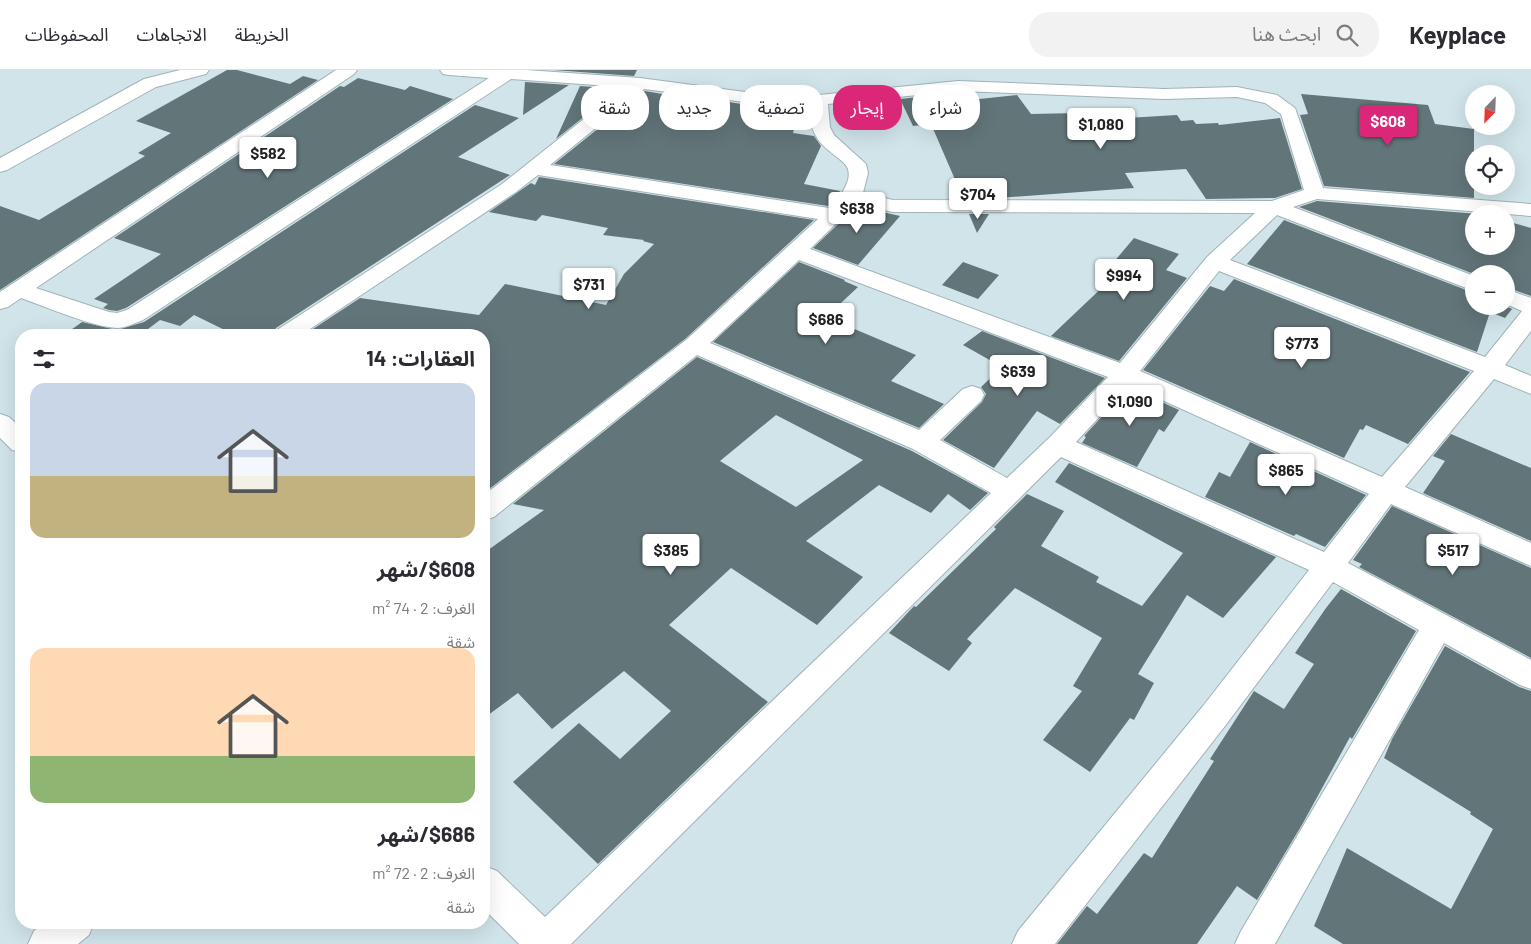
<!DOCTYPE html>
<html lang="ar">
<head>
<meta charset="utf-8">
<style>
  :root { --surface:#fff; --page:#f2f2f3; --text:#2b2b33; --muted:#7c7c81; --line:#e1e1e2; --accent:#db2777 }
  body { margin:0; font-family:Barlow,"Noto Sans Arabic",sans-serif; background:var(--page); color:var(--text); direction:rtl; height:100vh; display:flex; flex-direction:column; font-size:19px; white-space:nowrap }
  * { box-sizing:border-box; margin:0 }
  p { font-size:16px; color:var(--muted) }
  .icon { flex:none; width:28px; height:28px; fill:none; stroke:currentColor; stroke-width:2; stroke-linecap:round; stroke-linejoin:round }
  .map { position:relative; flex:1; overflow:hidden; direction:ltr }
  .sheet { position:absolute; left:15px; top:259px; width:475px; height:600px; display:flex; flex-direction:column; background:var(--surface); border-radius:20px; box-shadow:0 5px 20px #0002; direction:rtl }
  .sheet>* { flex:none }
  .banner { position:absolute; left:505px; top:15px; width:475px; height:45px; direction:rtl; display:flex; gap:10px }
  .needle { width:32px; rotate:203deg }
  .controls { position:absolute; left:1465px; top:15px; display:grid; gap:10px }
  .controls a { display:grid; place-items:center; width:50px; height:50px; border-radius:50%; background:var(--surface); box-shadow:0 5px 20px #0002; font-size:25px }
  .price { position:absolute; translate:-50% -42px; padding:0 11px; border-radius:5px; background:#fff; color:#222; font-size:16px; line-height:32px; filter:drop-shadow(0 1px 2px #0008) }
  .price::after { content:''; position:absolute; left:50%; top:30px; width:15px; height:11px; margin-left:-8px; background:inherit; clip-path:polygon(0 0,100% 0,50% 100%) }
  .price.on { background:var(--accent); color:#fff }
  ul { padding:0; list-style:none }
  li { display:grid; align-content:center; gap:10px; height:265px; padding:0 15px }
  li span { display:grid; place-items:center; height:155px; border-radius:15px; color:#555 }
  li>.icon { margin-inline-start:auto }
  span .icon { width:90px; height:90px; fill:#fffc; stroke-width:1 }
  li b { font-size:21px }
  h2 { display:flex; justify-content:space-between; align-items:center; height:60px; padding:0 15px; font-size:21px }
  .pill { padding:0 18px; border-radius:20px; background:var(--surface); box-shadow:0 5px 20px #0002; font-size:18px; line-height:45px }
  .pill.on { background:var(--accent); color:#fff }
  header { display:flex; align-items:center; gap:30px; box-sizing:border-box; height:70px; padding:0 25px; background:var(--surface); border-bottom:1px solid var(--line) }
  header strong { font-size:24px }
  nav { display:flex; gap:28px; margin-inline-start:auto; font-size:18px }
  .search { width:350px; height:45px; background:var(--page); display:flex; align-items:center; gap:12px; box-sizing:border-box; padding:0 18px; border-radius:20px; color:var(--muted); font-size:19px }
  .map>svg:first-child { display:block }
  .building { fill:#627579; fill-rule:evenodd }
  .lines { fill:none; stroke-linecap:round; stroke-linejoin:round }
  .street-casing { stroke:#9fb3b8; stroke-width:2 }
  .street { fill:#fff; fill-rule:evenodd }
</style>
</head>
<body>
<header>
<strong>Keyplace</strong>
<div class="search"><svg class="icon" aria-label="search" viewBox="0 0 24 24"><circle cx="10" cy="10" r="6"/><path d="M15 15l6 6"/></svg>ابحث هنا</div>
<nav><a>الخريطة</a><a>الاتجاهات</a><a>المحفوظات</a></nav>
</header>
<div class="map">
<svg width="1531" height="874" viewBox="0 0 1531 874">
  <rect width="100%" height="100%" fill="#d0e4ea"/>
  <g class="building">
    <path d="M227 0H237L290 14 303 6 318 10 0 220V136L39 150 145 86 138 83 171 63 136 51Z"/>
    <path d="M553 0H637L634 6Z"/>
    <path d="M358 8 405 20 410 16 453 29 126 238 117 241 109 240 103 238 108 234 94 229 161 184 114 168 340 16 344 17Z"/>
    <path d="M525 12 569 15 523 45Z"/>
    <path d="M580 16 619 19 556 69Z"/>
    <path d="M645 21 714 33 716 30 798 43 793 63 814 66 821 76 804 114 840 121 837 126 828 136 554 94Z"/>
    <path d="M1301 24 1428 35 1435 54 1474 59V128L1324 116 1300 45 1308 44Z"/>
    <path d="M1017 25 1031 44 1124 42 1127 48 1177 45 1181 51 1193 50 1196 54 1218 53 1219 55 1280 48 1302 119 1275 128 1206 129 1186 99 1125 103 1134 118 998 128H963L931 54 913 56 900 29 928 26 932 34Z"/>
    <path d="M475 35 519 48 458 87 510 105 276 258 271 265H235L194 245 180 256 160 250 140 265H64L82 252 117 260 144 252Z"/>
    <path d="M539 107 814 150 685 269 484 423V265H304L360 228 479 245 505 214 606 235 624 204 654 174 643 171 644 170 603 165 608 158 542 145 536 151 489 142 531 113 535 115Z"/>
    <path d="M1317 131 1479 144H1474V176H1506V151L1531 158V226L1506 217V204H1474L1299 137Z"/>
    <path d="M857 136 900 146 858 195 813 178Z"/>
    <path d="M969 144H989L977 163Z"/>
    <path d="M1284 150 1474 223V236H1506L1512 239 1505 248 1490 242 1477 282 1247 194Z"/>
    <path d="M1134 168 1179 184 1166 200 1187 208 1119 291 1051 266 1110 210 1102 206Z"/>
    <path d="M799 192 845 210 844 211 858 217 826 247 916 285 891 311 944 334 919 358 713 272Z"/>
    <path d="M963 192 999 205 978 229 942 215Z"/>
    <path d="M1234 209 1470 302 1408 374 1366 355 1363 360 1360 359 1344 388 1143 300 1210 216 1224 221Z"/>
    <path d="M982 261 1105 308 1060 354 1037 341 994 398 943 370 982 332 986 324 981 317 1002 297 963 275Z"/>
    <path d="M697 287 912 381 988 423 970 440 948 424 931 443 879 415 806 471 863 507 817 555 731 498 669 555 768 632 598 794 513 712 579 653 620 689 671 641 624 601 552 659 518 623 484 648V483L544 440 513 434ZM776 345 863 390 796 437 720 391Z"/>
    <path d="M1129 317 1179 340 1164 362 1159 359 1137 397 1082 373 1086 367 1084 366Z"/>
    <path d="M1451 364 1531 398V471L1423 423 1445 391 1433 386Z"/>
    <path d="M1250 372 1366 425 1325 477 1296 464 1294 466 1205 427 1219 402 1230 407Z"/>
    <path d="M1069 393 1276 487 1223 548 1187 525 1138 604 1154 613 1134 650 1130 648 1090 702 1043 670 1082 621 1073 616 1102 568 1015 518 967 569 972 573 949 601 889 563 914 536 916 537 996 459 994 457 1027 424 1064 441 1041 476 1099 507 1096 512 1142 536 1183 483 1055 412Z"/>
    <path d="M1392 436 1531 498V588L1359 497 1362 494 1353 490Z"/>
    <path d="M1341 519 1416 561 1352 669 1350 667 1303 753 1257 830 1237 816 1197 874H1057L1087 836 1097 844 1144 783 1152 788 1214 691 1210 689 1254 621 1284 639 1314 594 1295 583 1326 538Z"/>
    <path d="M1445 576 1519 617 1531 621V874H1343L1314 856 1347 778 1451 839 1493 759 1470 744 1471 742 1384 688 1392 669Z"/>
  </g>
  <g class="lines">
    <g class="street-casing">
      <g id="street">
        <path d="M180 0H209L206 4 156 17 7 100 0 102V88L144 9Z"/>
        <path d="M336 0H357L354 4 36 218 109 242 117 243 127 240 489 8 449 5 443 4 440 0H526L640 8 760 24 819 25 958 11 1164 19 1237 17 1277 25 1295 38 1323 118 1531 134V146L1317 129 1293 137 1474 206V221L1277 145 1230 190 1485 287 1522 241 1506 234V219L1531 228V261L1505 295 1531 306V324L1494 309 1405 417 1531 473V496L1391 434 1348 493 1531 590V619L1520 615 1444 573 1275 874H1235L1241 861 1419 560 1333 512 1225 656 1055 874H1012L1018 861 1203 636 1309 500 1061 387 571 874H519L484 839V796L497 801 545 847 991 423 913 379 697 285 494 447 484 450V425L686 270 818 149 538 105 516 122 301 265H273L277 260 502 114 624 17 511 9 143 250C135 253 126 258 117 258 93 257 46 237 21 228L8 237 0 239V222ZM644 19 760 34 810 35C811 46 810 57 816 66 823 80 842 88 847 97 854 110 838 130 829 138L550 95ZM958 21 1164 29 1237 27 1265 33 1281 44 1304 120 1272 131 893 130 863 123 868 103 866 94 834 65 830 57 828 34ZM856 134 893 142 1255 143 1207 187 1120 293 810 179ZM799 190 1108 307 1049 368 1007 408 940 370 981 331 984 325 981 319 972 316 963 319 919 360 710 273ZM1219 201 1474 301 1382 407 1140 301ZM1129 315 1369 424 1324 482 1076 372Z"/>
        <path d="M0 344 9 347 21 358V382L12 380 0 368Z"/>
        <path d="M45 852H94L89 865 78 874H28L34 861Z"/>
      </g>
    </g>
    <use href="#street" class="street"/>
  </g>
</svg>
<div class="controls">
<a><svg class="needle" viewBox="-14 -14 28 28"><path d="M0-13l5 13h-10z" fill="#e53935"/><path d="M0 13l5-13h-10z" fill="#7c7c81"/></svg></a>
<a><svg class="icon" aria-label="locate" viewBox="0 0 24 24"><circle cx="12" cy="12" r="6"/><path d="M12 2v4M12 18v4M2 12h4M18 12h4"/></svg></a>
<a>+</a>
<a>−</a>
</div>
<b class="price on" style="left:1388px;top:77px">$608</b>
<b class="price" style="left:1101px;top:80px">$1,080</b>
<b class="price" style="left:268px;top:109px">$582</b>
<b class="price" style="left:978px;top:150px">$704</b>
<b class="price" style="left:857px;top:164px">$638</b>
<b class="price" style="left:1124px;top:231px">$994</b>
<b class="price" style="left:589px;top:240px">$731</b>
<b class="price" style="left:826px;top:275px">$686</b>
<b class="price" style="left:1302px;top:299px">$773</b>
<b class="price" style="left:1018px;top:327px">$639</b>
<b class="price" style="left:1130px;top:357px">$1,090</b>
<b class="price" style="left:1286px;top:426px">$865</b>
<b class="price" style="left:671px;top:506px">$385</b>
<b class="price" style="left:1453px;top:506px">$517</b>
<div class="banner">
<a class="pill">شراء</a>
<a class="pill on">إيجار</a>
<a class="pill">تصفية</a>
<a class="pill">جديد</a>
<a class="pill">شقة</a>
</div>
<section class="sheet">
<h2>العقارات: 14<svg class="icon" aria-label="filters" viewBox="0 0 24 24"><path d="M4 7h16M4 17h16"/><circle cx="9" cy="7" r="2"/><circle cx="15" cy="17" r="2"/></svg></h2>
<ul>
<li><span style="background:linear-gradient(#c9d6e8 60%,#c2b280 0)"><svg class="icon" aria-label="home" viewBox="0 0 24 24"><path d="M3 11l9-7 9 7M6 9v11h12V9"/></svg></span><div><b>$608/شهر</b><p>الغرف: 2 · 74 m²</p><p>شقة</p></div></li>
<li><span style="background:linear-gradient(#ffd9b3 70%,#8fb573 0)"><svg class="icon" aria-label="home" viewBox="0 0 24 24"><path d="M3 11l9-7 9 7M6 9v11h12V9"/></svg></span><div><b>$686/شهر</b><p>الغرف: 2 · 72 m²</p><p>شقة</p></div></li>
</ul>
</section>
</div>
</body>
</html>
